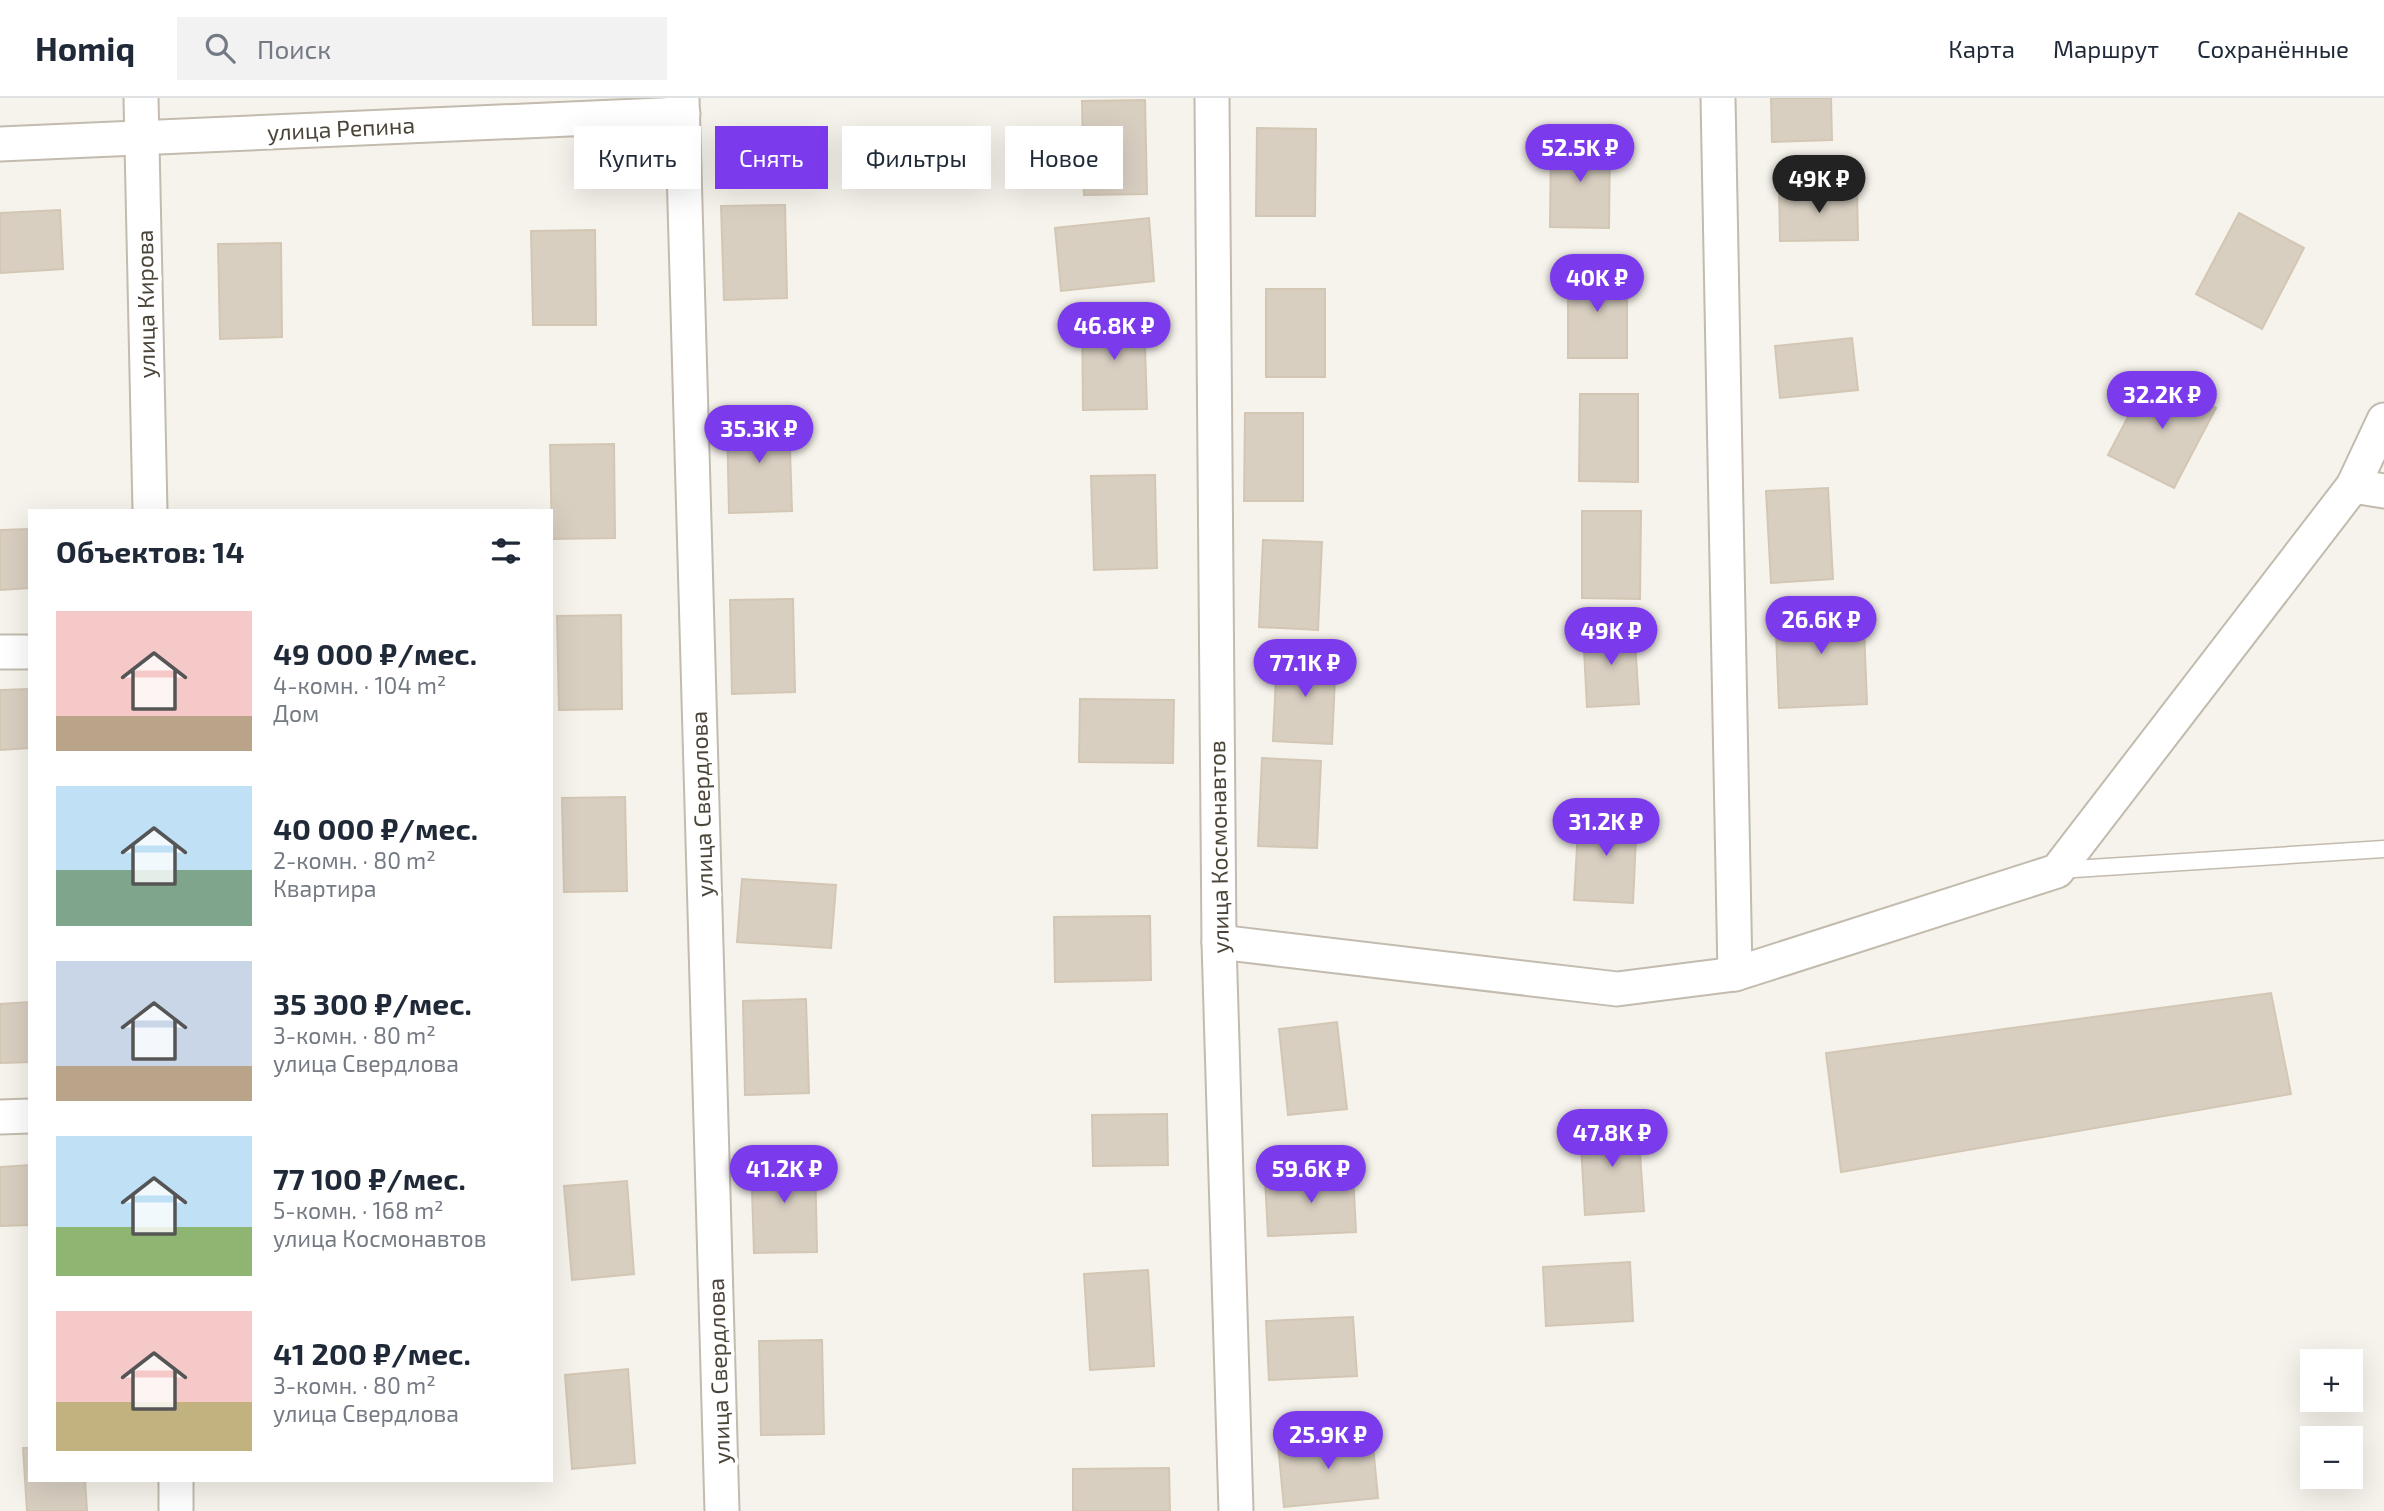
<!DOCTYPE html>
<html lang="ru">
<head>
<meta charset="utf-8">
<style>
  :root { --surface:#fff; --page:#f2f2f3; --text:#1f2937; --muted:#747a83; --line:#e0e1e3; --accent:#7c3aed }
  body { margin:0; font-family:"Exo 2",sans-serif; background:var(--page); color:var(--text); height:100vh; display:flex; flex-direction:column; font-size:26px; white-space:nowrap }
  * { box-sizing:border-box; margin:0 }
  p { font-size:23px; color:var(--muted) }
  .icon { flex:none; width:38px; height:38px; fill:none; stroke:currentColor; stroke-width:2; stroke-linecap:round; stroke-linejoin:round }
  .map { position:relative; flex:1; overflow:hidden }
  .details { position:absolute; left:28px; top:411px; width:525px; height:973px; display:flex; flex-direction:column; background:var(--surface); border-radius:0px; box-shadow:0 7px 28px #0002 }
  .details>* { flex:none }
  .hud { position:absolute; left:574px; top:28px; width:665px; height:63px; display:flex; gap:14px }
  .controls { position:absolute; left:2300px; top:1251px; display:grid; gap:14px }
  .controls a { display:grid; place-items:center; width:63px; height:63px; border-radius:0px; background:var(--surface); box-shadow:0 7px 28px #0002; font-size:35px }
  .price { position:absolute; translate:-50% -60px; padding:0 16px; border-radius:24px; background:var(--accent); color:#fff; font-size:23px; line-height:46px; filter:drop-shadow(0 2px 4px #0008) }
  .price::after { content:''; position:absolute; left:50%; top:42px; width:21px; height:16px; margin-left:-10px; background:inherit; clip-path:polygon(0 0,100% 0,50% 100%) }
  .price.on { background:#222; color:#fff }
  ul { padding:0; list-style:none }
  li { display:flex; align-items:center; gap:21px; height:175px; padding:0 28px }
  li span { display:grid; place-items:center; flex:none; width:196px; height:140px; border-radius:0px; color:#555 }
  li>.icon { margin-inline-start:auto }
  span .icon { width:84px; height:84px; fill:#fffc; stroke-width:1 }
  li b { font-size:30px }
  h2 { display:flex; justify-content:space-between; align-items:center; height:84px; padding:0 28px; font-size:30px }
  .pill { padding:0 24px; border-radius:0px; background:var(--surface); box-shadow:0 7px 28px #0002; font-size:24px; line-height:63px }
  .pill.on { background:var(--accent); color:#fff }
  header { display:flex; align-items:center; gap:42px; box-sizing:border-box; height:98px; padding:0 35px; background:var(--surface); border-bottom:2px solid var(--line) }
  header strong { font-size:33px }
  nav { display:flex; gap:38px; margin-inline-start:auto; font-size:24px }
  .search { width:490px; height:63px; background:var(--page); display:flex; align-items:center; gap:18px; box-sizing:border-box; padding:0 24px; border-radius:0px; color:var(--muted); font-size:26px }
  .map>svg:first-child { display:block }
  .building { fill:#d8cfc1; stroke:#d3c7b4; stroke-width:2 }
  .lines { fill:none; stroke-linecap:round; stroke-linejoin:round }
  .lane-casing { stroke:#c2bbae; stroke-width:19 }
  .street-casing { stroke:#c2bbae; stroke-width:37 }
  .lane { stroke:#fff; stroke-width:16 }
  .street { stroke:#fff; stroke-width:33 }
  .labels { text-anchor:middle; stroke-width:7; stroke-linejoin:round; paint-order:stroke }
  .street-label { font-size:23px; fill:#4b4439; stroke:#fff }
</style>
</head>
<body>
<header>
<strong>Homiq</strong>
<div class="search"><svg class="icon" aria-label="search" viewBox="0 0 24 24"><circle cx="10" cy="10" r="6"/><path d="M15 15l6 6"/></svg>Поиск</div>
<nav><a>Карта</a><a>Маршрут</a><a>Сохранённые</a></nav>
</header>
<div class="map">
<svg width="2384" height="1413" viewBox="0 0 2384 1413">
  <rect width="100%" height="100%" fill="#f6f3ec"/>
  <g class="building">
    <path d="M1771 0H1831L1832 42 1772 44Z"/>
    <path d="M1145 2 1147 96 1084 97 1082 3Z"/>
    <path d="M1257 30 1316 31 1315 118H1256Z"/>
    <path d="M1551 42H1610L1609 130 1550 129Z"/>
    <path d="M1857 90 1858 142 1780 143 1779 91Z"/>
    <path d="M785 107 787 200 724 202 721 108Z"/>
    <path d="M60 112 63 171 0 175V115Z"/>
    <path d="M2239 115 2304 150 2262 231 2196 196Z"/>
    <path d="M1149 120 1154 183 1061 193 1055 130Z"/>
    <path d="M595 132 596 227H533L531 133Z"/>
    <path d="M281 145 282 239 220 241 218 146Z"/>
    <path d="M1568 172 1627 173V260H1568Z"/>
    <rect x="1266" y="191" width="59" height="88"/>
    <path d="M1144 216 1147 311 1083 312 1082 218Z"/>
    <path d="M1852 240 1858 292 1780 300 1775 248Z"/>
    <path d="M2151 275 2216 310 2174 390 2108 357Z"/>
    <path d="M1580 296H1638V384L1579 383Z"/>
    <path d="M1245 315H1303V403H1244Z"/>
    <path d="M789 319 792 413 729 415 727 321Z"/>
    <path d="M614 346 615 440 552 441 550 347Z"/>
    <path d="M1155 377 1157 470 1094 472 1091 378Z"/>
    <path d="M1828 390 1833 481 1771 485 1766 393Z"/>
    <path d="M1582 413H1641L1640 501 1582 500Z"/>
    <path d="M30 431V490L0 492V432Z"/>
    <path d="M1263 442 1322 444 1318 532 1259 529Z"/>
    <path d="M793 501 795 594 732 596 730 502Z"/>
    <path d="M1863 505 1867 606 1779 610 1775 509Z"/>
    <path d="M621 517 622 611 559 612 557 518Z"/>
    <path d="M1634 528 1639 606 1587 609 1583 532Z"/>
    <path d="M1277 556 1336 558 1332 646 1273 643Z"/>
    <path d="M30 591V650L0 652V592Z"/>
    <path d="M1080 601 1174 602 1173 665 1079 664Z"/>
    <path d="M1262 660 1321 663 1317 750 1258 748Z"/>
    <path d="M625 699 627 793 564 794 562 700Z"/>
    <path d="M1579 714 1637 717 1633 805 1574 802Z"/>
    <path d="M742 781 836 787 831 850 737 844Z"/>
    <path d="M1150 818 1151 882 1055 884 1054 819Z"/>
    <path d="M2271 895 2291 996 1841 1074 1826 955Z"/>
    <path d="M806 901 809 995 745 997 743 903Z"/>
    <path d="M30 904V964L0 965V906Z"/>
    <path d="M1337 924 1347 1011 1288 1017 1279 931Z"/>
    <path d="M1167 1016 1168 1067 1093 1068 1092 1017Z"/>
    <path d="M1638 1026 1644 1113 1585 1117 1580 1029Z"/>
    <path d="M815 1060 817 1154 754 1155 751 1061Z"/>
    <path d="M30 1067V1127L0 1128V1069Z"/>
    <path d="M1353 1075 1356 1134 1268 1138 1265 1080Z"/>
    <path d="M627 1083 634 1176 572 1182 564 1088Z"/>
    <path d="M1630 1164 1633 1223 1546 1228 1543 1169Z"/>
    <path d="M1148 1172 1154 1268 1090 1272 1084 1176Z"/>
    <path d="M1353 1219 1357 1278 1269 1282 1266 1223Z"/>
    <path d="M822 1242 824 1336 761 1337 759 1243Z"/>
    <path d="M628 1271 635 1365 572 1371 565 1277Z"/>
    <path d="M1372 1337 1378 1400 1284 1409 1278 1347Z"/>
    <path d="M23 1350H30V1382H85L87 1413H27Z"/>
    <path d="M1169 1370 1170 1413H1073V1371Z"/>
  </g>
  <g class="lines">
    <g class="lane-casing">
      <path id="lane" d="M2059 772 2384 751"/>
    </g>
    <g class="street-casing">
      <g id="street">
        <path d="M141 0 150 413"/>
        <path d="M682 0 722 1413"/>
        <path d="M1212 0 1219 844 1236 1413"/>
        <path d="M1718 0 1735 876"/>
        <path d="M0 46 683 16"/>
        <path d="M2353 388 2384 393"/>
        <path d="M0 554H30"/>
        <path d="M1219 844 1617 891 1735 876 2057 773 2353 388 2384 322"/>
        <path d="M0 1019 30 1018"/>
        <path d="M176 1382V1413"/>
      </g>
    </g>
    <use href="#lane" class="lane"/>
    <use href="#street" class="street"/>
  </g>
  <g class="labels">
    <g class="street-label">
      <text transform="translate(341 31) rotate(-3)" y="8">улица Репина</text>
      <text transform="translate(146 206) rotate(-91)" y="8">улица Кирова</text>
      <text transform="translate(702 706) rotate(-92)" y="8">улица Свердлова</text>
      <text transform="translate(1219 749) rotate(-91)" y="8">улица Космонавтов</text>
      <text transform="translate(719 1273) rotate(-92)" y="8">улица Свердлова</text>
    </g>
  </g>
</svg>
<div class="controls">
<a>+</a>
<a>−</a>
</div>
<b class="price" style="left:1580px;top:86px">52.5K ₽</b>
<b class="price on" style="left:1819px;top:117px">49K ₽</b>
<b class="price" style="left:1597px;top:216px">40K ₽</b>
<b class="price" style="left:1114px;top:264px">46.8K ₽</b>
<b class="price" style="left:2162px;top:333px">32.2K ₽</b>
<b class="price" style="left:759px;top:367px">35.3K ₽</b>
<b class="price" style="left:1821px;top:558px">26.6K ₽</b>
<b class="price" style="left:1611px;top:569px">49K ₽</b>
<b class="price" style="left:1305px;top:601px">77.1K ₽</b>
<b class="price" style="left:1606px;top:760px">31.2K ₽</b>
<b class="price" style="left:1612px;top:1071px">47.8K ₽</b>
<b class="price" style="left:784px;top:1107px">41.2K ₽</b>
<b class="price" style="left:1311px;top:1107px">59.6K ₽</b>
<b class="price" style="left:1328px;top:1373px">25.9K ₽</b>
<div class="hud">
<a class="pill">Купить</a>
<a class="pill on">Снять</a>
<a class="pill">Фильтры</a>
<a class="pill">Новое</a>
</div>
<section class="details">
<h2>Объектов: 14<svg class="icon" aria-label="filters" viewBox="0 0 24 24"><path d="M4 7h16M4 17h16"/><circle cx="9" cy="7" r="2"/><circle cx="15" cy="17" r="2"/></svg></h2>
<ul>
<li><span style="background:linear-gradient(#f6c9c9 75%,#b9a48a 0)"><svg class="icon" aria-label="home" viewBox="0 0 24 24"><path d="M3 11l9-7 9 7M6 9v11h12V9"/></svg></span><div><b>49 000 ₽/мес.</b><p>4-комн. · 104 m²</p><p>Дом</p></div></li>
<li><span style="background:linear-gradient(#bfe0f5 60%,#7fa58c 0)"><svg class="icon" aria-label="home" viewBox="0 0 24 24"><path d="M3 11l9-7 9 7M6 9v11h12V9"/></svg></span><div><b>40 000 ₽/мес.</b><p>2-комн. · 80 m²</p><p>Квартира</p></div></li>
<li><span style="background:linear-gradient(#c9d6e8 75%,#b9a48a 0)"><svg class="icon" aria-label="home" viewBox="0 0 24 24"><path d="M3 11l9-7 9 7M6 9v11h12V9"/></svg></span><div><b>35 300 ₽/мес.</b><p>3-комн. · 80 m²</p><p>улица Свердлова</p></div></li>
<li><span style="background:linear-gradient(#bfe0f5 65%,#8fb573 0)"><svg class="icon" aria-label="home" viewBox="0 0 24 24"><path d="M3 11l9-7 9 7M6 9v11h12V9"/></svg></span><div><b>77 100 ₽/мес.</b><p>5-комн. · 168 m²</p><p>улица Космонавтов</p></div></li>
<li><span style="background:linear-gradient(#f6c9c9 65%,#c2b280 0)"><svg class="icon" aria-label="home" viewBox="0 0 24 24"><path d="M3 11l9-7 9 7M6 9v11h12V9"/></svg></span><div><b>41 200 ₽/мес.</b><p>3-комн. · 80 m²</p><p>улица Свердлова</p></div></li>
</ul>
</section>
</div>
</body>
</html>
